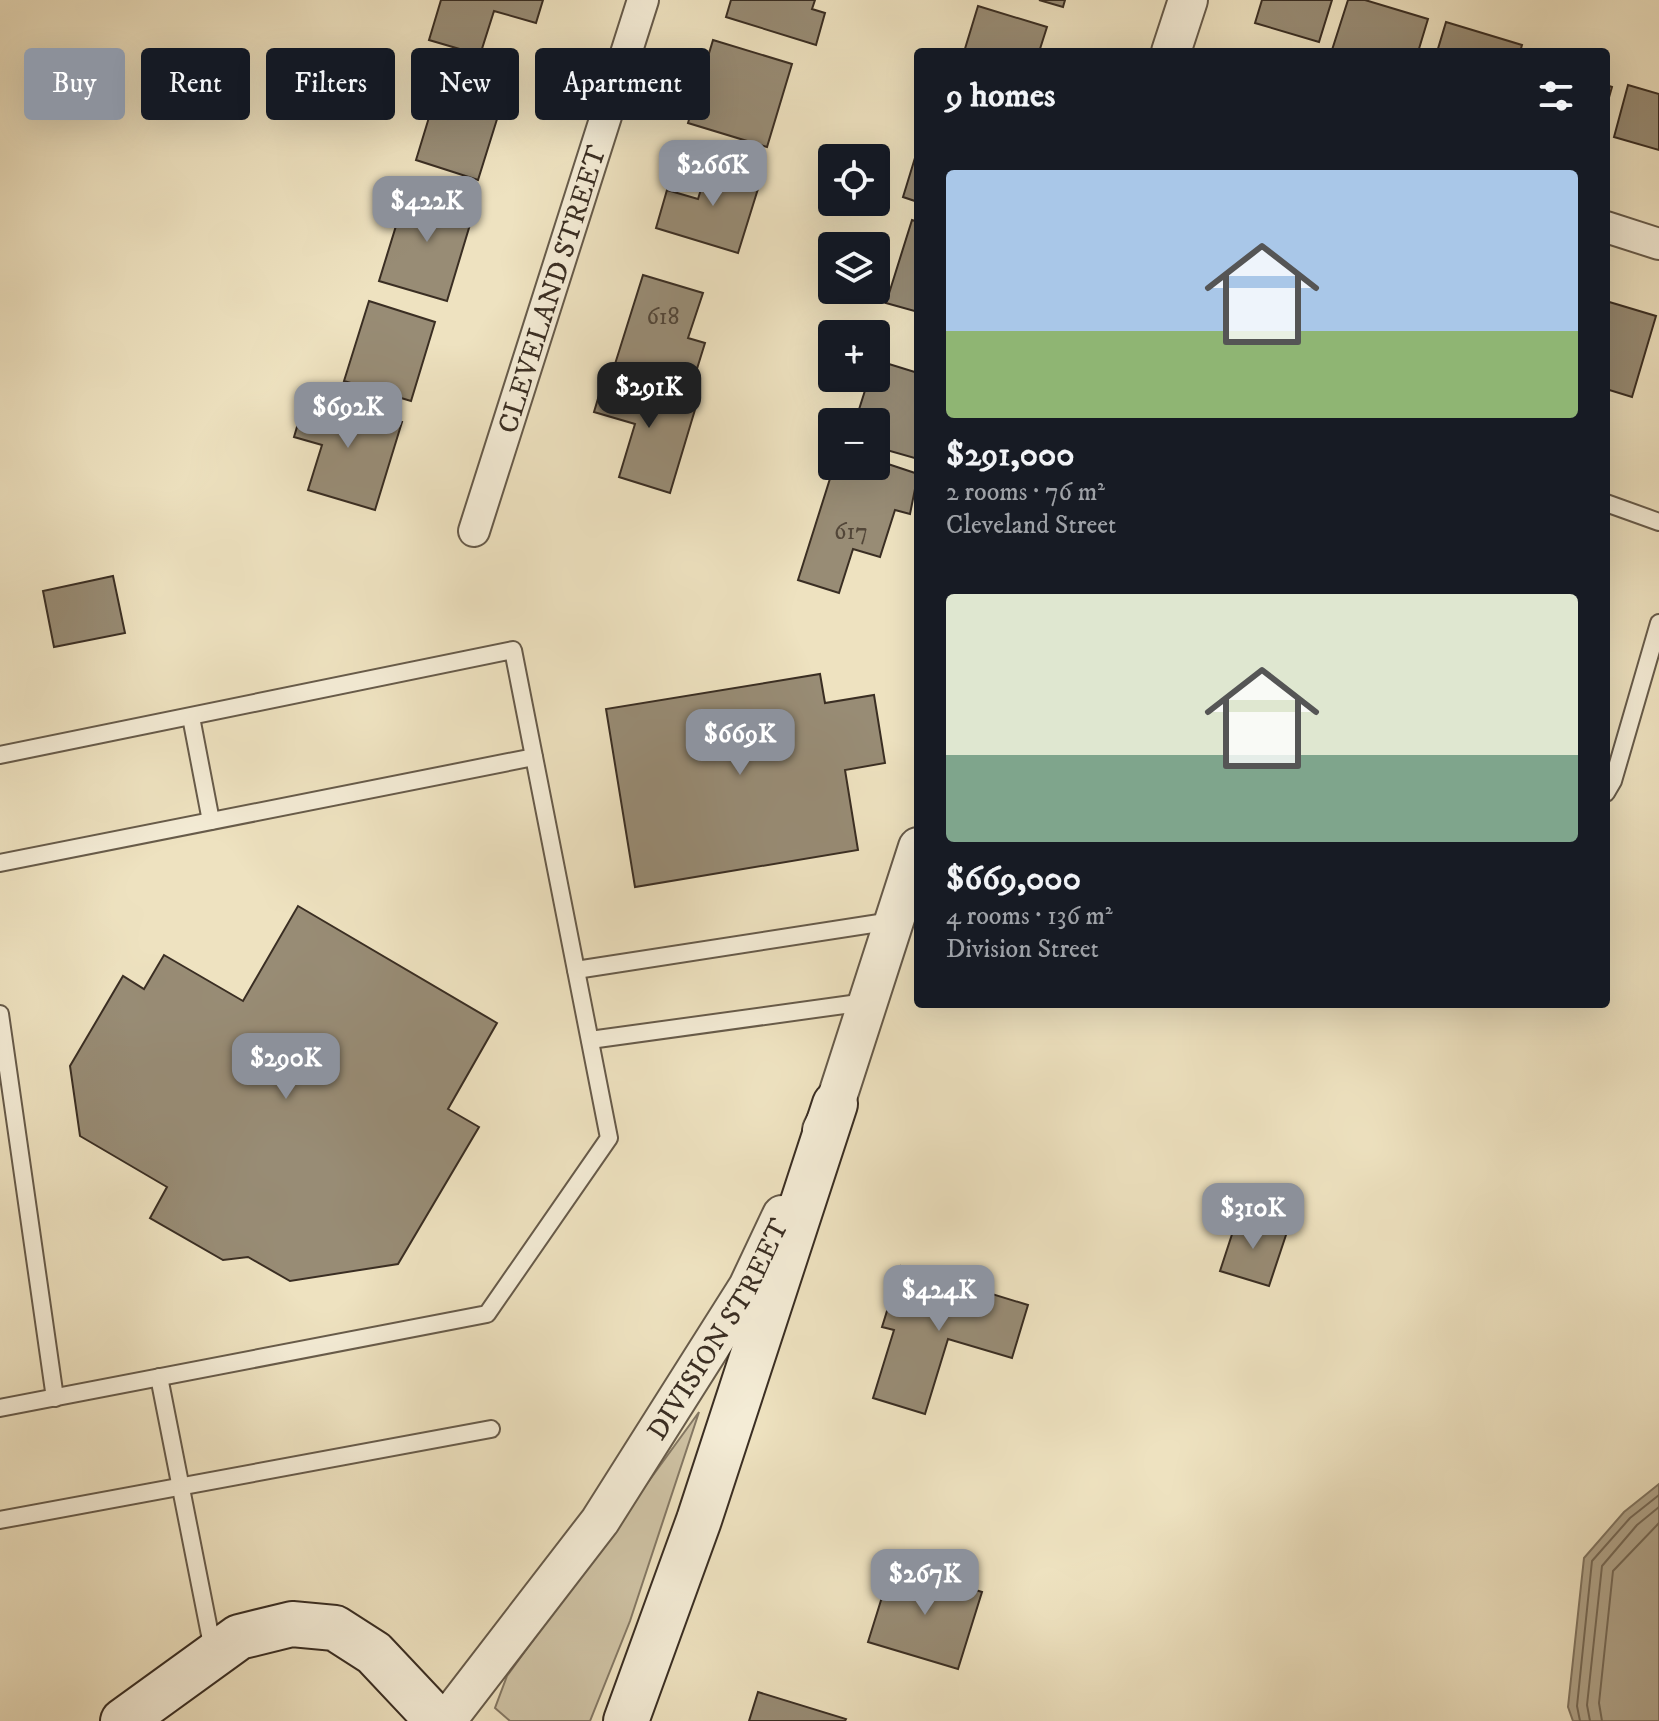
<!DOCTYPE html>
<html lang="en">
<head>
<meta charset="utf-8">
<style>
  :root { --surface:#171b24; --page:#242831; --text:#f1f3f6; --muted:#9ea1a6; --accent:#8c9099 }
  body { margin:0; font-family:"IM FELL DW Pica",serif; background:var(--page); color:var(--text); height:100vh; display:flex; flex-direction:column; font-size:30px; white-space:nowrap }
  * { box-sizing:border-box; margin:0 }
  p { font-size:26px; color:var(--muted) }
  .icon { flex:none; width:44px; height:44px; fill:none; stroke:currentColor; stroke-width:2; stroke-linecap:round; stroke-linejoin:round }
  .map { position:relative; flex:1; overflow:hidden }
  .details { position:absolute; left:914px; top:48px; width:696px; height:960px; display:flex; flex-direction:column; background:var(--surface); border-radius:8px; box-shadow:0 8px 32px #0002 }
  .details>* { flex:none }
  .top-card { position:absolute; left:24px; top:48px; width:760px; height:72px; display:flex; gap:16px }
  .controls { position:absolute; left:818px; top:144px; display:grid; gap:16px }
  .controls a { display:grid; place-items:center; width:72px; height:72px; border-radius:8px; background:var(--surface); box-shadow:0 8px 32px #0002; font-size:40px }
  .price { position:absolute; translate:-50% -68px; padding:0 18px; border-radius:16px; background:var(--accent); color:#fff; font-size:26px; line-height:52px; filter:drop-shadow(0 2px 4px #0008) }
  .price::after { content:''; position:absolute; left:50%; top:48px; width:24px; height:18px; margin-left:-12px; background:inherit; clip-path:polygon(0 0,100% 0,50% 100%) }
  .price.on { background:#222; color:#fff }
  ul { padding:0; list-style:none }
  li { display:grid; align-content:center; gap:16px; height:424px; padding:0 32px }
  li span { display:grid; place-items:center; height:248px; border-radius:8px; color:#555 }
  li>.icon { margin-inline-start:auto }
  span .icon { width:144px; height:144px; fill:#fffc; stroke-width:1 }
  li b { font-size:34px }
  h2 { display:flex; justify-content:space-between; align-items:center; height:96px; padding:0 32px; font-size:34px }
  .pill { padding:0 28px; border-radius:8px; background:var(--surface); box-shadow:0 8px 32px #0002; font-size:28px; line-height:72px }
  .pill.on { background:var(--accent); color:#fff }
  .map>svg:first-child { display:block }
  .green { fill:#cfc3a5; stroke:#847864; stroke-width:2 }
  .water { fill:#b1a58b; stroke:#817561; stroke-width:2 }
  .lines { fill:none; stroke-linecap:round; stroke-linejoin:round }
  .shore { stroke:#766a57; stroke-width:2 }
  .building { fill:#988c75; stroke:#3a2e23; stroke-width:2 }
  .service-casing { stroke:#675b4a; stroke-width:20 }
  .minor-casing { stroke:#675b4a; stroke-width:34 }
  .tertiary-casing { stroke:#675b4a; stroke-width:42 }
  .secondary-casing { stroke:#3a2e23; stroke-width:48 }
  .service { stroke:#f4ecd6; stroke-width:16 }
  .minor { stroke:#f4ecd6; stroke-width:30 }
  .tertiary { stroke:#f4ecd6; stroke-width:38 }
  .secondary { stroke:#f4ecd6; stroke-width:44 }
  .labels { text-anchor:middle; stroke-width:6; stroke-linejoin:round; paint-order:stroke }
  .number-label { font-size:24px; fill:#524638 }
  .street-label { font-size:28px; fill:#3a2e23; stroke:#f4ecd6 }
</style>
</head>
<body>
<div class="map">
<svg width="1659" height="1721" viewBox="0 0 1659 1721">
  <rect width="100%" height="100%" fill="#eee2c0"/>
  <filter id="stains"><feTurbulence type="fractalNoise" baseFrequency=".0025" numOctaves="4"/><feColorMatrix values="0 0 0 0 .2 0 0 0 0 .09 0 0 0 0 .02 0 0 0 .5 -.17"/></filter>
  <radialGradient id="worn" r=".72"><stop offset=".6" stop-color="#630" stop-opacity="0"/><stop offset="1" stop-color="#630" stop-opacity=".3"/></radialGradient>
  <path class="green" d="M699 1412 630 1621 590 1721H510L495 1708 507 1676Z"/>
  <path class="water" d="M1659 1484V1721H1573L1568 1707 1584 1558 1624 1512Z"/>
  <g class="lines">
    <g class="shore">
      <path d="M1580 1721 1577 1706 1592 1561 1630 1518 1659 1495"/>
      <path d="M1590 1721 1587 1705 1602 1566 1637 1525 1659 1507"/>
      <path d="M1602 1721 1599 1703 1613 1571 1659 1523"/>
    </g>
  </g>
  <g class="building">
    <path d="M441 0H543L536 23 494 11 480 55 429 40Z"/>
    <path d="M731 0H815L812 9 825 13 816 45 726 17Z"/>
    <path d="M1039 0H1065L1063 7Z"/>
    <path d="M1262 0H1332L1319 42 1255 23Z"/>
    <path d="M1348 0H1365L1428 19 1418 52 1332 50Z"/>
    <path d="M978 6 1047 27 1039 52H964Z"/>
    <path d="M1446 22 1522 45 1520 52H1437Z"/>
    <path d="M713 40 792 64 767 147 688 123Z"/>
    <path d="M445 65 508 84 478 180 416 160Z"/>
    <path d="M1606 85 1612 87 1606 108Z"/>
    <path d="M1628 85 1659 94V150L1614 137Z"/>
    <path d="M918 148V202L903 197Z"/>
    <path d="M710 160 762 176 738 253 656 228 667 190 698 199Z"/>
    <path d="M408 187 475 208 447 301 379 281Z"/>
    <path d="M912 220 918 222V312L886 303Z"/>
    <path d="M643 275 703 293 688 338 705 343 691 388 615 364Z"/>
    <path d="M369 301 435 322 411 401 344 381Z"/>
    <path d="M1606 301 1656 316 1632 397 1606 389Z"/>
    <path d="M876 360 918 373V459L876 447V422H855L869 378H876Z"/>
    <path d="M605 375 697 403 670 493 619 477 635 424 594 412Z"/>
    <path d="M307 393 402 422 375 510 308 490 322 445 294 437Z"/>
    <path d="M876 460 918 474 910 514 895 510 880 557 853 549 839 593 798 580 834 466H876Z"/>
    <path d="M113 576 125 633 54 647 43 591Z"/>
    <path d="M820 674 825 703 874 695 885 763 845 770 858 850 635 887 606 709Z"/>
    <path d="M298 906 497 1023 448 1109 479 1127 398 1264 290 1281 248 1257 223 1260 150 1218 167 1187 80 1136 70 1066 123 976 144 989 164 955 243 1001Z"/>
    <path d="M1238 1216 1287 1232 1269 1286 1220 1271Z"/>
    <path d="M901 1266 1028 1305 1012 1358 948 1339 925 1414 873 1398 894 1330 882 1327Z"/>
    <path d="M892 1565 982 1592 958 1669 868 1642Z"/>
    <path d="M758 1692 846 1719 845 1721H749Z"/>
  </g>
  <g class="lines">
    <g class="service-casing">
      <g id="service">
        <path d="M1606 503 1659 522"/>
        <path d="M191 717 211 821"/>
        <path d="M0 755 513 650 609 1138 487 1314 0 1408"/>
        <path d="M1606 793 1613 781 1659 623"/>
        <path d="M0 863 534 757"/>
        <path d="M576 970 892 921"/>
        <path d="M0 1014 55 1398"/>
        <path d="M590 1040 866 1002"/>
        <path d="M159 1377 213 1650"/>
        <path d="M0 1520 491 1429"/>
      </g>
    </g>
    <g class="minor-casing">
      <g id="minor">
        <path d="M1606 227 1659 244"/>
        <path id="s1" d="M474 531 643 0"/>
      </g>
    </g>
    <g class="tertiary-casing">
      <g id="tertiary">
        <path d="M1171 52 1188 0"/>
        <path d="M822 1130 835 1104 918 847"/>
        <path id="s2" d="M446 1721 600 1521 748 1287 782 1215"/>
      </g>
    </g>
    <g class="secondary-casing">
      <g id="secondary">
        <path d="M123 1721 239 1637 292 1624 335 1628 374 1653 438 1721"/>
        <path d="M626 1721 699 1520 835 1104"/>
      </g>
    </g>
    <use href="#service" class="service"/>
    <use href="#minor" class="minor"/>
    <use href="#tertiary" class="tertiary"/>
    <use href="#secondary" class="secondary"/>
  </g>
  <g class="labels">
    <g class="number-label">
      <text x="663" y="324">618</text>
      <text x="851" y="539">617</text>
    </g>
    <g class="street-label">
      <text dy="10" stroke="none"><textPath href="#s1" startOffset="254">CLEVELAND STREET</textPath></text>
      <text dy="10" stroke="none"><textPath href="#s2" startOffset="478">DIVISION STREET</textPath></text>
    </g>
  </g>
  <rect width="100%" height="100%" filter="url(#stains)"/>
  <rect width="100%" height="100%" fill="url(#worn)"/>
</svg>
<div class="controls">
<a><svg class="icon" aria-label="locate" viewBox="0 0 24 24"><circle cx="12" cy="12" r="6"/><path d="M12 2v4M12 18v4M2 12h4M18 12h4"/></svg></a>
<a><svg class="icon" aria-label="layers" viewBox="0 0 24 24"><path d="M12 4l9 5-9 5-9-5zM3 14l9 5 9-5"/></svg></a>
<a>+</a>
<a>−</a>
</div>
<b class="price" style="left:713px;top:208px">$266K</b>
<b class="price" style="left:427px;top:244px">$422K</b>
<b class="price on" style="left:649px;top:430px">$291K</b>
<b class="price" style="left:348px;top:450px">$692K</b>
<b class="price" style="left:740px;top:777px">$669K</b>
<b class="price" style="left:286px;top:1101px">$290K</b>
<b class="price" style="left:1253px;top:1251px">$310K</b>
<b class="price" style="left:939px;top:1333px">$424K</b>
<b class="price" style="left:925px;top:1617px">$267K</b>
<div class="top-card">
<a class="pill on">Buy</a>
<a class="pill">Rent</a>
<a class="pill">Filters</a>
<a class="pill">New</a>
<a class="pill">Apartment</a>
</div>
<section class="details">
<h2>9 homes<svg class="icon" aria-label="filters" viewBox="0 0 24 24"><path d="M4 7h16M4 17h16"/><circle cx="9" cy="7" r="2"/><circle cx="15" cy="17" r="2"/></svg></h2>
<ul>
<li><span style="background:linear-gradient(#a9c7e8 65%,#8fb573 0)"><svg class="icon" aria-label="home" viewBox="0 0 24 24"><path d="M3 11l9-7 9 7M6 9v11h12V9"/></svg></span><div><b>$291,000</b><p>2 rooms · 76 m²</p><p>Cleveland Street</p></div></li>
<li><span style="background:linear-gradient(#dfe7d0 65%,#7fa58c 0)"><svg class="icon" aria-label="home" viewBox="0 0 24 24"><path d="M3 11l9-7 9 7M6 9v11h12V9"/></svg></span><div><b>$669,000</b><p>4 rooms · 136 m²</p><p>Division Street</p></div></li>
</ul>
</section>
</div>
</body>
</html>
